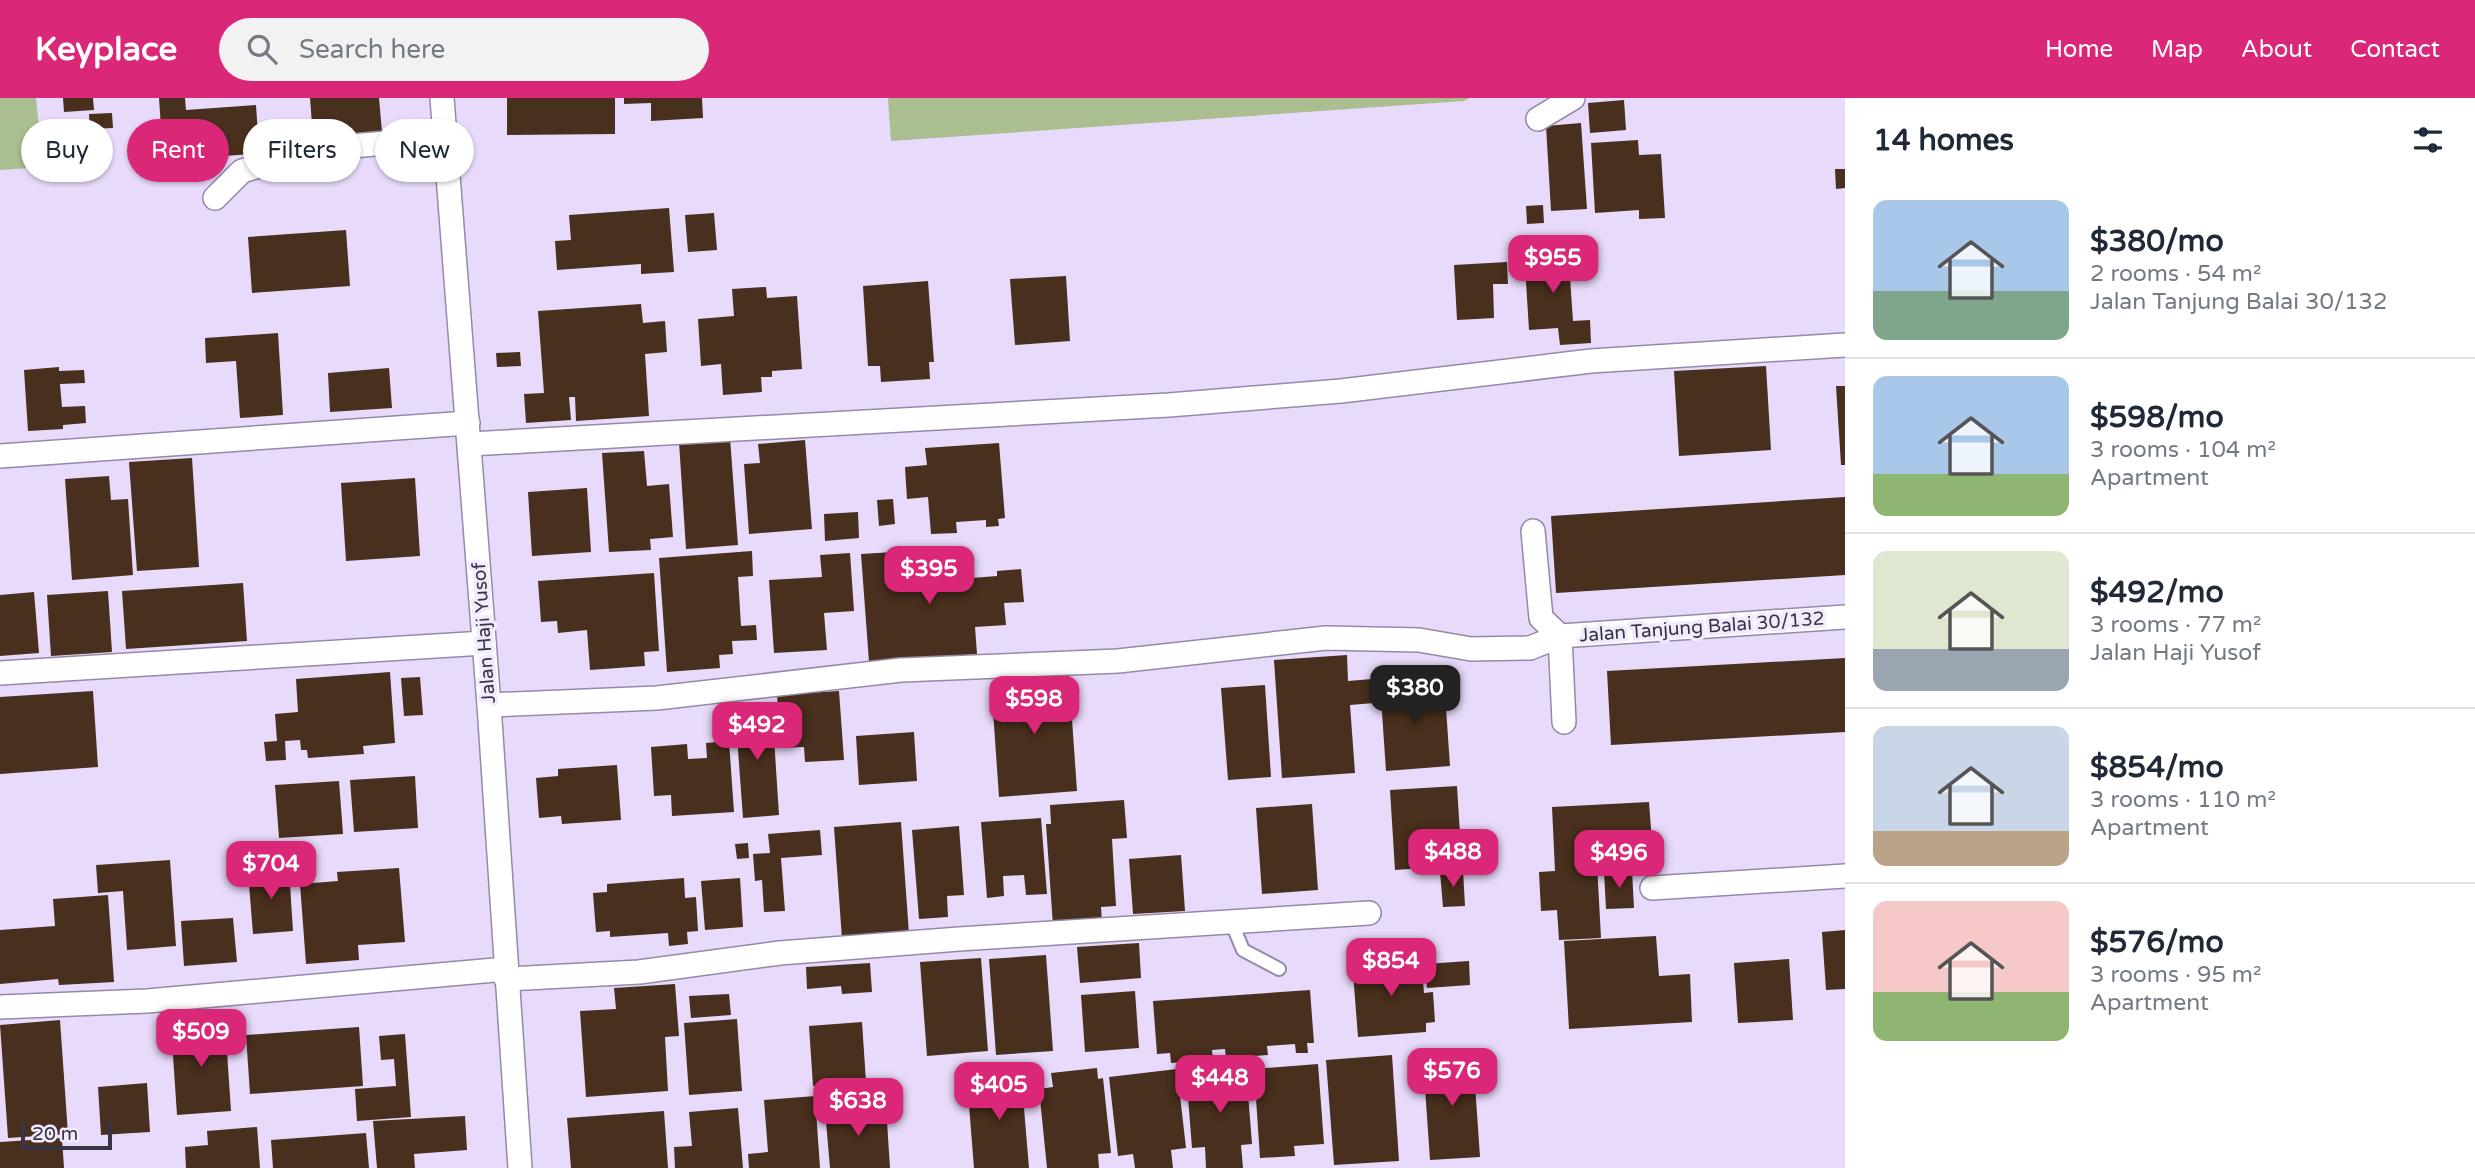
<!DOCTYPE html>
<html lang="en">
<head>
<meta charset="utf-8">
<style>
  :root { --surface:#fff; --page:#f2f2f3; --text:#1f2937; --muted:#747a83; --line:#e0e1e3; --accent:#db2777 }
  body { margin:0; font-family:"Varela Round",sans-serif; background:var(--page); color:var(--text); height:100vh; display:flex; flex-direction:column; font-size:26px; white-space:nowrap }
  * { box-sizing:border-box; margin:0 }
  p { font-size:23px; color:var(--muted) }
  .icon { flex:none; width:38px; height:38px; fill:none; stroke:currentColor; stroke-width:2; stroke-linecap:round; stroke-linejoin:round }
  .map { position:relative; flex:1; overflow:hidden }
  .side { display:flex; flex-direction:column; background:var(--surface); width:630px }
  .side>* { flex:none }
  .top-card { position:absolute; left:21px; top:21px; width:665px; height:63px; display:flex; gap:14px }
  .scale { position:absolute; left:21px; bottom:18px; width:91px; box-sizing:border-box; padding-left:7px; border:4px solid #393441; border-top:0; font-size:19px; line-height:24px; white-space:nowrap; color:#393441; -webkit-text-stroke:5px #f2eafe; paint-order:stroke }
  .price { position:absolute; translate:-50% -60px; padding:0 16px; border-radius:14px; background:var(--accent); color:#fff; font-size:23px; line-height:46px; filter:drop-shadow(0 2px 4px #0008) }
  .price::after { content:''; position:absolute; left:50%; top:42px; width:21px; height:16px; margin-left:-10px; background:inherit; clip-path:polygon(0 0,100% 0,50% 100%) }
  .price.active { background:#222; color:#fff }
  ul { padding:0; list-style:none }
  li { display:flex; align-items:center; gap:21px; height:175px; padding:0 28px }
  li+li { border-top:2px solid var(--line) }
  li span { display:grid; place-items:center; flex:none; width:196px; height:140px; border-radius:14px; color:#555 }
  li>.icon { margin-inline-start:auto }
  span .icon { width:84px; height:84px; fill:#fffc; stroke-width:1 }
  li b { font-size:30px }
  h2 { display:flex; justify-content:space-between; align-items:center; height:84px; padding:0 28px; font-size:30px }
  .chip { padding:0 24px; border-radius:32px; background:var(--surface); box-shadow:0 2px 5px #0004; font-size:24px; line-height:63px }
  .chip.active { background:var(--accent); color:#fff }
  header { display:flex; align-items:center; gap:42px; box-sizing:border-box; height:98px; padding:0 35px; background:var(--accent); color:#fff }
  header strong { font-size:33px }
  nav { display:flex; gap:38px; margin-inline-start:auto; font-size:24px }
  .search { width:490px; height:63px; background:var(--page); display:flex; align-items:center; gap:18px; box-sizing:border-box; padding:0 24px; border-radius:38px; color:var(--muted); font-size:26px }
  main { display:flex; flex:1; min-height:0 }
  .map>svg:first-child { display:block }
  .green { fill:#aabe8f }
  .building { fill:#492f1d }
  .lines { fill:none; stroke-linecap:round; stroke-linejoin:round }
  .lane-casing { stroke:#9689a8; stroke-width:16 }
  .street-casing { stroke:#9689a8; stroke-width:26 }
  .lane { stroke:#fff; stroke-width:12 }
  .street { stroke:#fff; stroke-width:23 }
  .labels { text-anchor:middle; stroke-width:7; stroke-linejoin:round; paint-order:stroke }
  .street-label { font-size:19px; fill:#393441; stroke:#f2eafe }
</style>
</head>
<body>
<header>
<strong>Keyplace</strong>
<div class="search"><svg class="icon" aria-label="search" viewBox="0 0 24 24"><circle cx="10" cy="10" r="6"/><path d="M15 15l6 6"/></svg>Search here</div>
<nav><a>Home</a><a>Map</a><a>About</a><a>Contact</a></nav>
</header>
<main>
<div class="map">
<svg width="1845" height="1070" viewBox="0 0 1845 1070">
  <rect width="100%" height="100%" fill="#e8dafb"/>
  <g class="green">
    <path d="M0 0H36L43 69 0 72Z"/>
    <path d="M888 0H1470L1464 3 891 43Z"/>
  </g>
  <g class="building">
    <path d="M63 0H93L94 12 64 14Z"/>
    <path d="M159 0H185L186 12 256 7 258 37H252L253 56 224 58 223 39 217 40 218 55 181 58 180 43 162 44Z"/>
    <path d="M310 0H379L382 34 313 39Z"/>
    <path d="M507 0H615V36L507 37Z"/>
    <path d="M624 0H702L703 20 651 23V5L624 6Z"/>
    <path d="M1624 2 1626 32 1590 35 1588 5Z"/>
    <path d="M112 15 113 30 90 31 89 16Z"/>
    <path d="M1581 25 1587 111 1551 113 1546 28Z"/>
    <path d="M1638 42 1639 57 1661 56 1665 120 1639 121V112L1595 115 1591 45Z"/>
    <path d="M1835 71H1845V90L1836 91Z"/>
    <path d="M1543 107 1544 125 1527 126 1526 108Z"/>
    <path d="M669 110 674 174 641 176V166L557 172 555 143 571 142 569 117Z"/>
    <path d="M714 115 717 152 688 154 685 117Z"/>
    <path d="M346 132 350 188 252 195 248 139Z"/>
    <path d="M1568 149 1573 223 1590 222 1591 245 1560 247 1558 230 1529 232 1524 152Z"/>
    <path d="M1507 164 1508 186H1493L1494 220 1457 222 1454 167Z"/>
    <path d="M1066 178 1070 243 1015 247 1010 181Z"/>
    <path d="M928 183 934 264H929L930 281 881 284 880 268H868L863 188Z"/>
    <path d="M766 189 767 200 797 198 802 271 772 273V279H761L762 294 723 297 721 266 701 268 698 221 734 218 732 191Z"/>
    <path d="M641 206 643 225 665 223 667 254 645 256 649 318 576 323 575 299H569L571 322 526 325 524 296 544 295 538 213Z"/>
    <path d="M278 235 283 317 240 320 236 263 206 265 205 240Z"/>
    <path d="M520 254 521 268 497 269 496 255Z"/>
    <path d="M1766 268 1771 352 1679 358 1674 273Z"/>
    <path d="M59 269V273L84 272 85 285 60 286 62 309 85 308 86 325 63 327V331L28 333 24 272Z"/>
    <path d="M389 270 392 310 330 314 328 275Z"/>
    <path d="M1836 288H1845V367H1841Z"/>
    <path d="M730 340 738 447 686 451 679 344Z"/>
    <path d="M805 342 812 431 749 436 744 366 760 365 758 346Z"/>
    <path d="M999 345 1005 420 998 421 999 428 986 429V422L956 424 957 435 931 436 928 399 907 401 905 369 927 367 925 350Z"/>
    <path d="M644 353 647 388 669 386 673 439 650 441 651 452 609 454 602 355Z"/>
    <path d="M192 360 199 469 137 473 129 364Z"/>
    <path d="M109 378 111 402 128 401 133 477 72 482 65 381Z"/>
    <path d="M415 380 420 458 346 463 341 385Z"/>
    <path d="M587 390 591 454 532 458 528 394Z"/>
    <path d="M1845 399V477L1556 495 1551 418Z"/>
    <path d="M893 401 895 426 879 428 877 402Z"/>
    <path d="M858 414 859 440 825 443 824 416Z"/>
    <path d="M944 451 946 482 997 478V473L1021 471 1024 504 1004 505 1006 527 975 529 977 556 869 564 861 456Z"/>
    <path d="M752 453 753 478 738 479 741 528 756 527 757 542 732 543 733 556 719 557 720 570 667 574 659 460Z"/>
    <path d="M850 455 854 513 824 515 827 552 774 555 769 482 822 479 820 457Z"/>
    <path d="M654 475 659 553 644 554 645 568 590 572 587 532 558 535 557 523 541 524 538 483Z"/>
    <path d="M243 485 247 543 126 551 122 493Z"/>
    <path d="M108 493 112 554 51 558 47 497Z"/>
    <path d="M34 494 39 555 0 558V497Z"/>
    <path d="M1347 557 1348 583 1372 581 1374 605 1350 607 1355 675 1282 680 1274 562Z"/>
    <path d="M1845 560V634L1611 647 1607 573Z"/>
    <path d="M390 574 395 645 363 648 364 656 308 660 307 652H301L300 642 285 643 286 662 266 663 264 644 277 643 275 616 298 614 296 581Z"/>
    <path d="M1069 578 1077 693 999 699 991 584Z"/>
    <path d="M420 579 423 617 404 618 401 580Z"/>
    <path d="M1444 581 1450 668 1386 673 1380 585Z"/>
    <path d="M1265 587 1271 679 1228 682 1221 590Z"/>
    <path d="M93 593 98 669 0 676V599Z"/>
    <path d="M839 593 844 662 805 664 804 649 781 650 777 597Z"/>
    <path d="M772 609 779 717 743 720 735 611Z"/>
    <path d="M914 634 917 683 859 687 856 638Z"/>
    <path d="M729 643 734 714 672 718 671 697 654 698 651 649 687 646 688 661 707 660 706 645Z"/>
    <path d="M617 667 621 722 562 726 561 718 539 720 536 680 558 678V671Z"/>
    <path d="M415 678 418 730 354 734 350 682Z"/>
    <path d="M339 683 343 736 279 740 275 687Z"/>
    <path d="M1457 688 1462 767 1395 772 1390 692Z"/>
    <path d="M1124 702 1127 740 1112 741 1116 808 1101 809 1102 825 1053 828 1046 726H1051L1050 707Z"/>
    <path d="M1649 704 1652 744 1596 747 1601 840 1559 842 1557 812 1541 813 1539 774 1555 773 1552 709Z"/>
    <path d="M1312 706 1318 792 1262 796 1256 710Z"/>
    <path d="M1041 720 1047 796 1026 797 1024 777 1003 778 1004 798 987 800 981 724Z"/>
    <path d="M901 724 909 836 842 841 834 729Z"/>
    <path d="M959 728 964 797 947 798 948 819 919 821 912 732Z"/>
    <path d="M820 732 822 757 781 760 785 813 764 814 762 782 755 783 753 756 770 755 768 736Z"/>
    <path d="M748 745 749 760 737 761 735 746Z"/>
    <path d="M1181 757 1185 813 1133 816 1129 761Z"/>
    <path d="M170 762 176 848 127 852 123 793 98 795 96 767Z"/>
    <path d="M399 770 405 844 358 847 359 862 306 866 300 786 338 783 337 774Z"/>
    <path d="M289 771 293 833 253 836 248 774Z"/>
    <path d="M1463 772 1465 808 1443 809 1440 774Z"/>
    <path d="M1632 772 1634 810 1606 811 1604 774Z"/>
    <path d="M684 780 685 800 696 799 698 833 687 834 688 846 669 848 668 835 610 839V833L596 834 593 795 607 794V786Z"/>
    <path d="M740 780 743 829 705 832 701 783Z"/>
    <path d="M108 797 114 884 59 887 58 881 0 886V832L55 828 53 801Z"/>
    <path d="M233 820 237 864 184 868 181 823Z"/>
    <path d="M1845 832V891L1826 892 1822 834Z"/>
    <path d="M1656 838 1659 878 1690 876 1692 924 1569 931 1564 843Z"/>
    <path d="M1139 845 1141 880 1080 885 1077 849Z"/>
    <path d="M1046 857 1053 953 996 957 989 861Z"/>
    <path d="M1409 858 1410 871H1422L1424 895 1433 894 1435 924 1426 925V934L1358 939 1353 875H1359L1358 862Z"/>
    <path d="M981 860 988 953 927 958 920 864Z"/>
    <path d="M1789 861 1793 922 1738 925 1734 865Z"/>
    <path d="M1469 863 1470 887 1427 890 1425 866Z"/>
    <path d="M870 865 872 894 842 896 841 888 807 891 806 869Z"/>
    <path d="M675 886 679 938 665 939 668 993 586 999 580 913 616 911 614 890Z"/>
    <path d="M1310 892 1314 945H1307L1308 955H1296L1295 946 1267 948 1268 957 1226 960 1225 951 1212 952 1213 962 1171 965 1170 955 1157 956 1153 903Z"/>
    <path d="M1135 893 1139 950 1085 954 1081 897Z"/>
    <path d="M729 896 731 917 691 920 689 898Z"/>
    <path d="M737 921 742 993 689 997 684 925Z"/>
    <path d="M60 922 68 1036 8 1040 0 927Z"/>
    <path d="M225 924 231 1013 177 1017 171 928Z"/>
    <path d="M862 924 866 984 813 988 809 928Z"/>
    <path d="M359 929 363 988 250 996 246 937Z"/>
    <path d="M405 936 411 1019 357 1023 355 991 396 988 394 961 381 962 379 938Z"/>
    <path d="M1392 957 1399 1063 1334 1067 1326 962Z"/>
    <path d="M1473 958 1480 1059 1430 1062 1423 961Z"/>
    <path d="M1318 966 1324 1046 1294 1048 1295 1058 1260 1060 1254 971Z"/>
    <path d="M1097 970 1098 981 1103 980 1111 1055 1098 1056 1099 1070H1047L1039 991 1053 989 1051 975Z"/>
    <path d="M1246 970 1252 1046 1241 1047 1243 1070H1206L1205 1049 1192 1050 1186 974Z"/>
    <path d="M1177 971 1186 1050 1171 1052 1173 1070H1135L1133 1056 1118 1058 1109 979Z"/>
    <path d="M1030 978 1032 1009 1024 1010 1029 1070H974L967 982Z"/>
    <path d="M147 985 150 1034 101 1037 98 989Z"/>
    <path d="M815 998 820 1070H749L748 1056 768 1054 764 1002Z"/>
    <path d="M886 1008 890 1070H830L825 1012Z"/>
    <path d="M738 1010 743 1070H675L674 1049 692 1048 689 1014Z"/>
    <path d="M664 1013 668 1070H571L567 1020Z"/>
    <path d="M465 1018 467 1052 414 1056 415 1070H377L373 1023Z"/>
    <path d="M257 1029 260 1070H186L185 1049 208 1047 207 1033Z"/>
    <path d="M366 1035 369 1070H273L271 1042Z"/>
    <path d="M62 1040 64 1070H0V1044Z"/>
  </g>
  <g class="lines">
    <g class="lane-casing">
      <path id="lane" d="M1231 823 1243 852 1279 871"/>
    </g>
    <g class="street-casing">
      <g id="street">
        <path d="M442 0 489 607 520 1070"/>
        <path d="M1538 21 1573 0"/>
        <path d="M215 100 242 73 316 51 445 40"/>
        <path d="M470 346 1169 307 1341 293 1591 263 1845 247"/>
        <path d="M0 358 468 325"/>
        <path d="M1533 433 1541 520 1560 538 1564 624"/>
        <path d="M0 575 484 545"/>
        <path d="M489 607 657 600 901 572 1118 563 1326 540 1419 542 1471 551 1530 550 1560 538 1845 519"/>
        <path d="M1652 790 1845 778"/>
        <path d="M506 881 639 874 780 855 959 841 1369 815"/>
        <path d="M0 909 147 903 506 871"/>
      </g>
    </g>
    <use href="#lane" class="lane"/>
    <use href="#street" class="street"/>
  </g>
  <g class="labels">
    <g class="street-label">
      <text transform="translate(1702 528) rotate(-4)" y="7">Jalan Tanjung Balai 30/132</text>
      <text transform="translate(483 535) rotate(-94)" y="7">Jalan Haji Yusof</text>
    </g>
  </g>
</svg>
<div class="scale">20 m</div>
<b class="price" style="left:1553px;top:197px">$955</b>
<b class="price" style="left:929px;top:508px">$395</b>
<b class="price active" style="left:1415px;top:627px">$380</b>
<b class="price" style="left:1034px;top:638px">$598</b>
<b class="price" style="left:757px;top:664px">$492</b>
<b class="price" style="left:1453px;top:791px">$488</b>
<b class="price" style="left:1619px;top:792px">$496</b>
<b class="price" style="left:271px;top:803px">$704</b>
<b class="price" style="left:1391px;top:900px">$854</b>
<b class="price" style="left:201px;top:971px">$509</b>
<b class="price" style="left:1452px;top:1010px">$576</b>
<b class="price" style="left:1220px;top:1017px">$448</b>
<b class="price" style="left:999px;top:1024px">$405</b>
<b class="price" style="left:858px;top:1040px">$638</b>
<div class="top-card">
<a class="chip">Buy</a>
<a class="chip active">Rent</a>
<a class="chip">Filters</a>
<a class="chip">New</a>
</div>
</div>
<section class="side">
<h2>14 homes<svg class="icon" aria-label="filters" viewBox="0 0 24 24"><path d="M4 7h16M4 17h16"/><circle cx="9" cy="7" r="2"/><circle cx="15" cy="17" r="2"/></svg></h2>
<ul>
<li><span style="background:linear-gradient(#a9c7e8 65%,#7fa58c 0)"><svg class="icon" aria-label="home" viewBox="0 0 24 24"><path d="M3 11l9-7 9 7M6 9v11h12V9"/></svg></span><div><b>$380/mo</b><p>2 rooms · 54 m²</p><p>Jalan Tanjung Balai 30/132</p></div></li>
<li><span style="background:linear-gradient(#a9c7e8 70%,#8fb573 0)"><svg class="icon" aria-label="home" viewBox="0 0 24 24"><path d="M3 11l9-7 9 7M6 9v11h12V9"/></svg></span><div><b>$598/mo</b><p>3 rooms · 104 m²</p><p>Apartment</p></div></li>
<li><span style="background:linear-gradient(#dfe7d0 70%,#9aa5b1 0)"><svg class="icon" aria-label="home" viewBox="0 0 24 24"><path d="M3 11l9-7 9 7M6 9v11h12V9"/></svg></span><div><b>$492/mo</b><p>3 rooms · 77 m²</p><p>Jalan Haji Yusof</p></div></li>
<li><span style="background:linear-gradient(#c9d6e8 75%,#b9a48a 0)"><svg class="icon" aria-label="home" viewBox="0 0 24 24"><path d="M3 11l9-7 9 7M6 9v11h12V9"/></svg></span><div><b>$854/mo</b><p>3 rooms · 110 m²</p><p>Apartment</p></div></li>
<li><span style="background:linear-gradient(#f6c9c9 65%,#8fb573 0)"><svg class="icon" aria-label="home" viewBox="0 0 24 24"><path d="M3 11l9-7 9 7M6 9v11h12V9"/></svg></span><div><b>$576/mo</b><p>3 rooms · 95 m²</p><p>Apartment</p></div></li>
</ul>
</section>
</main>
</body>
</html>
